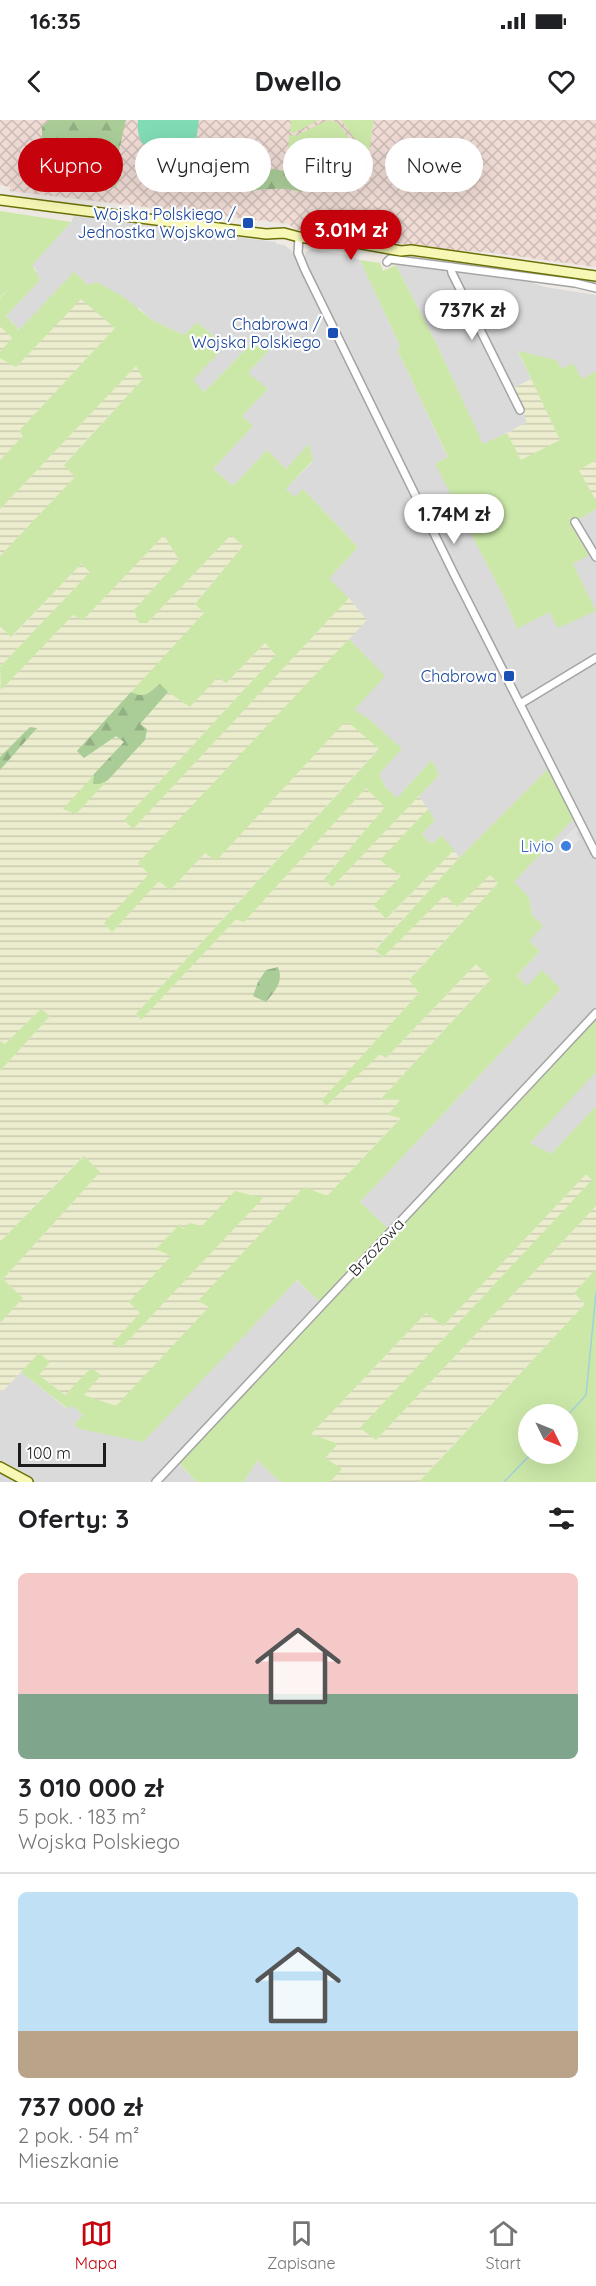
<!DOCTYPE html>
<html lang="pl">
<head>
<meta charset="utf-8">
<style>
  :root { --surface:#fff; --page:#f2f2f2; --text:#202124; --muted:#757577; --line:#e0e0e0; --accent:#c6030c }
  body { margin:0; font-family:Quicksand,sans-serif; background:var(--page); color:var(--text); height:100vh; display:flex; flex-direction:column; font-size:22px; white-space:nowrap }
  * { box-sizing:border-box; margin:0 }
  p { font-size:20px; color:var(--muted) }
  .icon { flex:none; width:33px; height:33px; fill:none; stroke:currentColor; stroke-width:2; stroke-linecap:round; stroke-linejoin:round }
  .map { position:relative; height:1362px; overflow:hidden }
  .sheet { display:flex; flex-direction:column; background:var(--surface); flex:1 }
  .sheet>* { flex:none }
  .guide { position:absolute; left:18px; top:18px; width:561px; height:54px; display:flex; gap:12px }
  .needle { width:39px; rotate:133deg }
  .fabs { position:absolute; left:518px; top:1284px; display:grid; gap:12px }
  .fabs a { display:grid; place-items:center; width:60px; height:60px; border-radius:50%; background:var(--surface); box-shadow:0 6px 24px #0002; font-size:30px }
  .scale { position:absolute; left:18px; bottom:15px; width:88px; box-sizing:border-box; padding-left:6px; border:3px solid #1d1d1d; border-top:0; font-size:16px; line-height:21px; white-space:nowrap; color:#1d1d1d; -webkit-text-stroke:4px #fff; paint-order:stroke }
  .price { position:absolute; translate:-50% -51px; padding:0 14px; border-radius:21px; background:#fff; color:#222; font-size:20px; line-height:39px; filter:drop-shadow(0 2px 3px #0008) }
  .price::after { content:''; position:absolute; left:50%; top:36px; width:18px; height:14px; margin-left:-9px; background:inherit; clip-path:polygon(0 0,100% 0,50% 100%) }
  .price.current { background:var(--accent); color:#fff }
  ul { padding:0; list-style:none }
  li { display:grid; align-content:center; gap:12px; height:318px; padding:0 18px }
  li+li { border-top:2px solid var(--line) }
  li span { display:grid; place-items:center; height:186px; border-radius:9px; color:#555 }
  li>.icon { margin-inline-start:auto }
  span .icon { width:108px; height:108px; fill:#fffc; stroke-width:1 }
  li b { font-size:26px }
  h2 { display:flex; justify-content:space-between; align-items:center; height:72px; padding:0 18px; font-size:26px }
  .tag { padding:0 21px; border-radius:27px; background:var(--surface); box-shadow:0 6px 24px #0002; font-size:21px; line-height:54px }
  .tag.current { background:var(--accent); color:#fff }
  .status { display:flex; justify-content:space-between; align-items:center; height:42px; padding:0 30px; background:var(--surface); direction:ltr }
  .status svg { height:16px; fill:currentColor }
  header { display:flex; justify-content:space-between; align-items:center; height:78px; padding:0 18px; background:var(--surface); font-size:27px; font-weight:800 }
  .tabs { display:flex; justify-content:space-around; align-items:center; height:84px; border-top:2px solid var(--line); background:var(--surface); font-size:16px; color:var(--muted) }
  .tabs a { display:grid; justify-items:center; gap:3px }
  .tabs .current { color:var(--accent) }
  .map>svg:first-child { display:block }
  .residential { fill:#dbdada }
  .military { fill:url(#military-cross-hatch) }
  .farmland { fill:url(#farmland-rules) }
  .grass { fill:#cbe8a8; fill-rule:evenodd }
  .forest { fill:url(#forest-firs) }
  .pitch { fill:#81dcb5 }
  .parking { fill:#e1e1e1 }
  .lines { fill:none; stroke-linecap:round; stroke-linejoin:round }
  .stream { stroke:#a3d1db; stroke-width:1.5 }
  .street-casing { stroke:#a4a4a4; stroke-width:10 }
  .secondary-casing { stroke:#6a7106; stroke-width:12 }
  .street { stroke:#fff; stroke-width:7 }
  .secondary { stroke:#f8f8b6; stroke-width:9 }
  .transit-dot { fill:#1a4fb4; stroke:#fff; stroke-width:2 }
  .shop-dot { fill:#3f7fe0; stroke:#fff; stroke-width:2 }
  .labels { text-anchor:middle; stroke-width:4.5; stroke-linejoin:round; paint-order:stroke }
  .transit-label { font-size:16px; fill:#164399; stroke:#fff; text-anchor:end }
  .shop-label { font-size:16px; fill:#366cbe; stroke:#fff; text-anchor:end }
  .street-label { font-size:16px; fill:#1d1d1d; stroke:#fff }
</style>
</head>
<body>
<div class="status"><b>16:35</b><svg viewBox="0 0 49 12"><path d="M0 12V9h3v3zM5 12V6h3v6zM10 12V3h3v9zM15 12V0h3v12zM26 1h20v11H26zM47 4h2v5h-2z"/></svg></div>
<header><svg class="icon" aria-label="back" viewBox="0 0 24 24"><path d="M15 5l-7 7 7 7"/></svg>Dwello<svg class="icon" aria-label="heart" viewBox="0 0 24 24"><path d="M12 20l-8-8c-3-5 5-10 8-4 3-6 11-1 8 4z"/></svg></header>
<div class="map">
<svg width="596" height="1362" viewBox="0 0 596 1362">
  <defs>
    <pattern id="military-cross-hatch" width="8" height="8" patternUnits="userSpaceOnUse" patternTransform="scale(1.5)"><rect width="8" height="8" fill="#f0dbd5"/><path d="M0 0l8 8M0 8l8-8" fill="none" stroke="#cdbcb6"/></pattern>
    <pattern id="farmland-rules" width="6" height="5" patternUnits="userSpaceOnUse" patternTransform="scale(1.5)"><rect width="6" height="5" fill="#ecedce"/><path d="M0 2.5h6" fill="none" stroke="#cacbb0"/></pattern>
    <pattern id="forest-firs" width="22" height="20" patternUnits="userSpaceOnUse" patternTransform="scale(1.5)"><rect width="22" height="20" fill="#aacd98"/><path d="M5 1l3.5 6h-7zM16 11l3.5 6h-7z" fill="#92b083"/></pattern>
  </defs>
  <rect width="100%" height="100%" fill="#eee9e2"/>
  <g class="residential">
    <path d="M74 96 276 122V124L284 125 294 133 299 144 305 139V132L312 129 346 135 360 140 401 228 397 229 448 338 436 344 504 477 517 509 573 444 575 402 596 389V892L390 1110 360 1082 561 869 527 866 517 856 540 831 529 821 532 795 529 777 514 763 483 715 459 738 441 715 432 724 422 714 435 700 419 676 439 655 432 640 397 678 386 668 379 654 369 599 354 591 349 519V478L328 459 358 427 303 369 295 378 286 369 313 341 309 325 286 349 267 330 233 366 213 349 252 307 242 296 268 269 247 254 269 230 258 227 254 221 204 272 192 260 225 226 197 203 184 215 152 200 139 188 20 211 6 196 40 160 31 145 71 102Z"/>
    <path d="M396 145 530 162 545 167 596 175V251L582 259 518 232 531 259 512 269 527 302 483 325 437 225Z"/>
    <path d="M596 951V986L551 1034 530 1023Z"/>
    <path d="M296 1160 323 1185 176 1341 197 1362H0V1269L3 1271 21 1252 67 1289 72 1284 83 1295 74 1305 143 1322Z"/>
    <path d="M257 1340 280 1362H244Z"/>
  </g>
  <path class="military" d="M0 0H596V147L487 132 459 131 294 109 289 104 10 71V67L0 65Z"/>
  <g class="farmland">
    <path d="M34 146 40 160 6 196 20 210 74 152 88 165 97 162 81 179 115 208 19 311 24 316 0 340V178Z"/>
    <path d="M136 245 143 259 64 344 75 357 0 436V389Z"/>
    <path d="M531 259 560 320 520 341 507 313 527 302 512 269Z"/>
    <path d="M596 340V381L579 350Z"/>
    <path d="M164 415 179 440 134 490 147 503 231 415 243 426 195 483 204 493 85 638 116 616 124 622 75 694 145 620 139 605 168 572 179 578 218 557 226 563 265 523 276 535 124 700 133 708 349 478 367 500 349 519 376 547 343 604 348 601 379 628 136 894 140 900 236 799 244 801 366 668 386 687 324 758 332 766 419 676 428 689 381 740 401 756 374 785 387 799 454 730 459 738 375 829 382 837 445 774 457 787 490 754 498 763 409 859 419 873 322 980 326 985 380 933 386 938 476 844 491 858 381 979 400 980 388 995 401 997 327 1076 198 1180 209 1187 116 1287 84 1275 91 1249 65 1275 39 1255V1233L3 1271 0 1269V1203L23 1178 3 1159 100 1052 83 1036 0 1122V951L50 896 41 889 4 925 0 921V560L1 569 73 495 83 499Z"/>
    <path d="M81 444 90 452 0 547V506L12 517Z"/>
    <path d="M586 1054 593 1060 441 1221 376 1320 596 1086V1149L574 1173 585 1184 432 1347 461 1362H330L341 1349 325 1339 311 1314 426 1193 444 1205Z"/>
  </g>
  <g class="grass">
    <path d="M291 0H319L294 13 290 12Z"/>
    <path d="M328 0 337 2 368 43 367 50 293 38 288 34 289 15 295 16Z"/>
    <path d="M374 0 368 37 341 0Z"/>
    <path d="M393 26 412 29 408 55 389 52Z"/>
    <path d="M0 91 71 102 32 145 40 160 6 196 19 210 74 152 88 165 97 162 125 178 152 200 184 215 197 202 225 226 193 260 204 272 254 221 258 227 269 230 248 253 268 269 242 296 253 306 213 349 233 366 267 330 286 349 309 324 313 340 286 369 295 377 303 369 358 427 329 459 349 478 133 709 124 700 276 535 265 523 226 563 218 557 190 587 168 572 140 604 147 609 145 620 76 694 63 689 124 622 116 616 84 638 77 631 204 493 195 484 243 426 231 415 147 503H139L134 490 179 440 164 415 83 500 73 495 1 570 0 547 90 452 81 444 11 517 0 506V436L75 357 64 345 143 259 136 246 0 389V340L23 316 19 311 115 208 81 179 16 247 0 238V232L12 218 0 206V178L12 166 0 177Z"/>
    <path d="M360 140 380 143 383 151 396 145 437 225 483 324 507 313 521 340 560 320 518 231 556 240 562 249 573 243 582 259 596 251V340L579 350 596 381V389L575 402 594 432 573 444 596 491 558 508 549 492 517 509 504 477 435 344 448 337 397 229 401 228Z"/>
    <path d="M349 519 385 556 354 590 369 599 402 629 379 654 386 668 397 678 432 640 439 655 332 767 324 759 385 687 366 668 244 802 236 799 141 900 136 894 379 629 348 602 343 604 216 741 205 733 170 770 159 761 112 812 104 803 149 754 138 743Z"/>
    <path d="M551 646 576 696 514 762 529 777 532 795 543 806 529 821 540 831 517 856 527 866 542 850 561 869 360 1082 390 1110 596 893V952L530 1023 551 1034 596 986V1086L376 1320 360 1308 592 1060 586 1054 443 1206 426 1193 311 1314 338 1324 325 1338 342 1349 330 1362H280L257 1340 244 1362H197L176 1340 322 1184 297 1160 143 1322 80 1309 74 1305 83 1295 72 1285 68 1289 21 1252 39 1233 50 1242 39 1255 65 1275 91 1248 101 1255 84 1275 116 1286 209 1187 198 1181 304 1067 327 1076 401 998 388 995 400 980 381 979 491 859 476 844 386 938 380 934 326 986 322 980 419 873 409 860 498 763 490 755 457 787 445 775 383 837 375 830 459 738Z"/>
    <path d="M428 689 435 700 422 714 432 724 441 715 454 730 386 799 374 785 401 756 380 740Z"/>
    <path d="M41 889 50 896 0 951V921L5 924Z"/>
    <path d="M84 1036 100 1052 3 1159 23 1178 0 1203V1122Z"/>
    <path d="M235 1071 263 1078 121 1228 112 1224 140 1193 129 1182 171 1136 156 1129 180 1104 183 1109 189 1103 202 1106Z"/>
    <path d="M596 1149V1362H419L585 1184 574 1173ZM567 1294V1334H528V1294Z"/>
  </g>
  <g class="forest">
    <path d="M49 0H126L117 39 121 56 115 67C91 71 52 68 33 51L42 20V7Z"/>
    <path d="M214 47 266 48 291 52 306 67 302 72C272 63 240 77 209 70L211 51Z"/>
    <path d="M160 564 168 572 140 604 147 609 145 620 108 660 100 664H93L94 654 124 622 116 616 84 638 77 631 131 572C146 579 148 573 160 564Z"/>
    <path d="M30 607 37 608 0 650V637Z"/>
    <path d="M278 847C284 862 275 871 266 882L253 876 258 862 266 850Z"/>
  </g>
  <path class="pitch" d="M138 0H199C198 4 198 10 197 14 188 47 133 44 138 0Z"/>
  <g class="parking">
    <path d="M328 93 394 103 393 116 388 119 326 111Z"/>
    <path d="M577 705 579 709 576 714 580 719 572 727 563 719Z"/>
  </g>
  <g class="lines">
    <g class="stream">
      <path d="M567 1296 586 1275 596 1173"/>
      <path d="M504 1362 531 1334"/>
    </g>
    <g class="street-casing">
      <g id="street">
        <path d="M299 117 298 133 305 150 454 454 596 734"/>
        <path d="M387 142 390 139 575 163 596 168"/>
        <path d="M451 147 452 153 520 290"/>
        <path d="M575 402 596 437"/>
        <path d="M520 584 596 538"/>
        <path d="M156 1362 596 893"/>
      </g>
    </g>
    <g class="secondary-casing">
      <g id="secondary">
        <path d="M0 80 226 109 266 114 284 113 299 117 339 123 351 122 401 131 411 130 596 156"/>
        <path d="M0 1347 28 1362"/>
      </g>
    </g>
    <use href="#street" class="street"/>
    <use href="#secondary" class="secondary"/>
  </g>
  <g class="transit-dot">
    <rect x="242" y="97" width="12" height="12" rx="3"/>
    <rect x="327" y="207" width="12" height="12" rx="3"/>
    <rect x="503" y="550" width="12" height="12" rx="3"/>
  </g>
  <circle class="shop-dot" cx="566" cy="726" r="6"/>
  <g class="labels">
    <g class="transit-label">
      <text x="236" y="100">Wojska Polskiego /<tspan x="236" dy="18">Jednostka Wojskowa</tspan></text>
      <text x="321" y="210">Chabrowa /<tspan x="321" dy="18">Wojska Polskiego</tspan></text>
      <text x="497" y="562">Chabrowa</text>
    </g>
    <g class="shop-label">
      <text x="554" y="732">Livio</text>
    </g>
    <g class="street-label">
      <text transform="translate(376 1127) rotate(-47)" y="6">Brzozowa</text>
    </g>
  </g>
</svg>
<div class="fabs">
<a><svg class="needle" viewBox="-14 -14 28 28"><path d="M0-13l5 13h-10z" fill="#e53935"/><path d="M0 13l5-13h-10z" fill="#757577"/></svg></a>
</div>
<div class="scale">100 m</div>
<b class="price current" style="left:351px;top:141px">3.01M zł</b>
<b class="price" style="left:472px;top:221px">737K zł</b>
<b class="price" style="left:454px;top:425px">1.74M zł</b>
<div class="guide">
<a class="tag current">Kupno</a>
<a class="tag">Wynajem</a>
<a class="tag">Filtry</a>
<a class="tag">Nowe</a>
</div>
</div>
<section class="sheet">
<h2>Oferty: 3<svg class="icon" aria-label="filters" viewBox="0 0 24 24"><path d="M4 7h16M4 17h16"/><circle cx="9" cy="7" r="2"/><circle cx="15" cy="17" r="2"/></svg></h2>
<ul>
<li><span style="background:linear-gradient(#f6c9c9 65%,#7fa58c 0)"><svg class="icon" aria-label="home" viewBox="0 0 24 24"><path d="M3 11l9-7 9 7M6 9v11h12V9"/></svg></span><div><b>3 010 000 zł</b><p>5 pok. · 183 m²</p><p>Wojska Polskiego</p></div></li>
<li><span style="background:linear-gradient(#bfe0f5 75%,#b9a48a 0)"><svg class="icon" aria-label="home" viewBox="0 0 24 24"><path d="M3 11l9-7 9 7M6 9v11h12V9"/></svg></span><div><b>737 000 zł</b><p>2 pok. · 54 m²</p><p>Mieszkanie</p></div></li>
</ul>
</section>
<nav class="tabs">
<a class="current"><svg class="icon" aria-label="map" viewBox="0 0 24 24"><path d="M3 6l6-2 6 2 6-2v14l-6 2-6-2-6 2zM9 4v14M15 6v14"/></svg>Mapa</a>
<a><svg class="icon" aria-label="saved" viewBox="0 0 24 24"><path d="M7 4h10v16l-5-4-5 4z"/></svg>Zapisane</a>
<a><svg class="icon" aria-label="home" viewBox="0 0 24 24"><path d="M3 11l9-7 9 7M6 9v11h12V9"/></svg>Start</a>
</nav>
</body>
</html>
